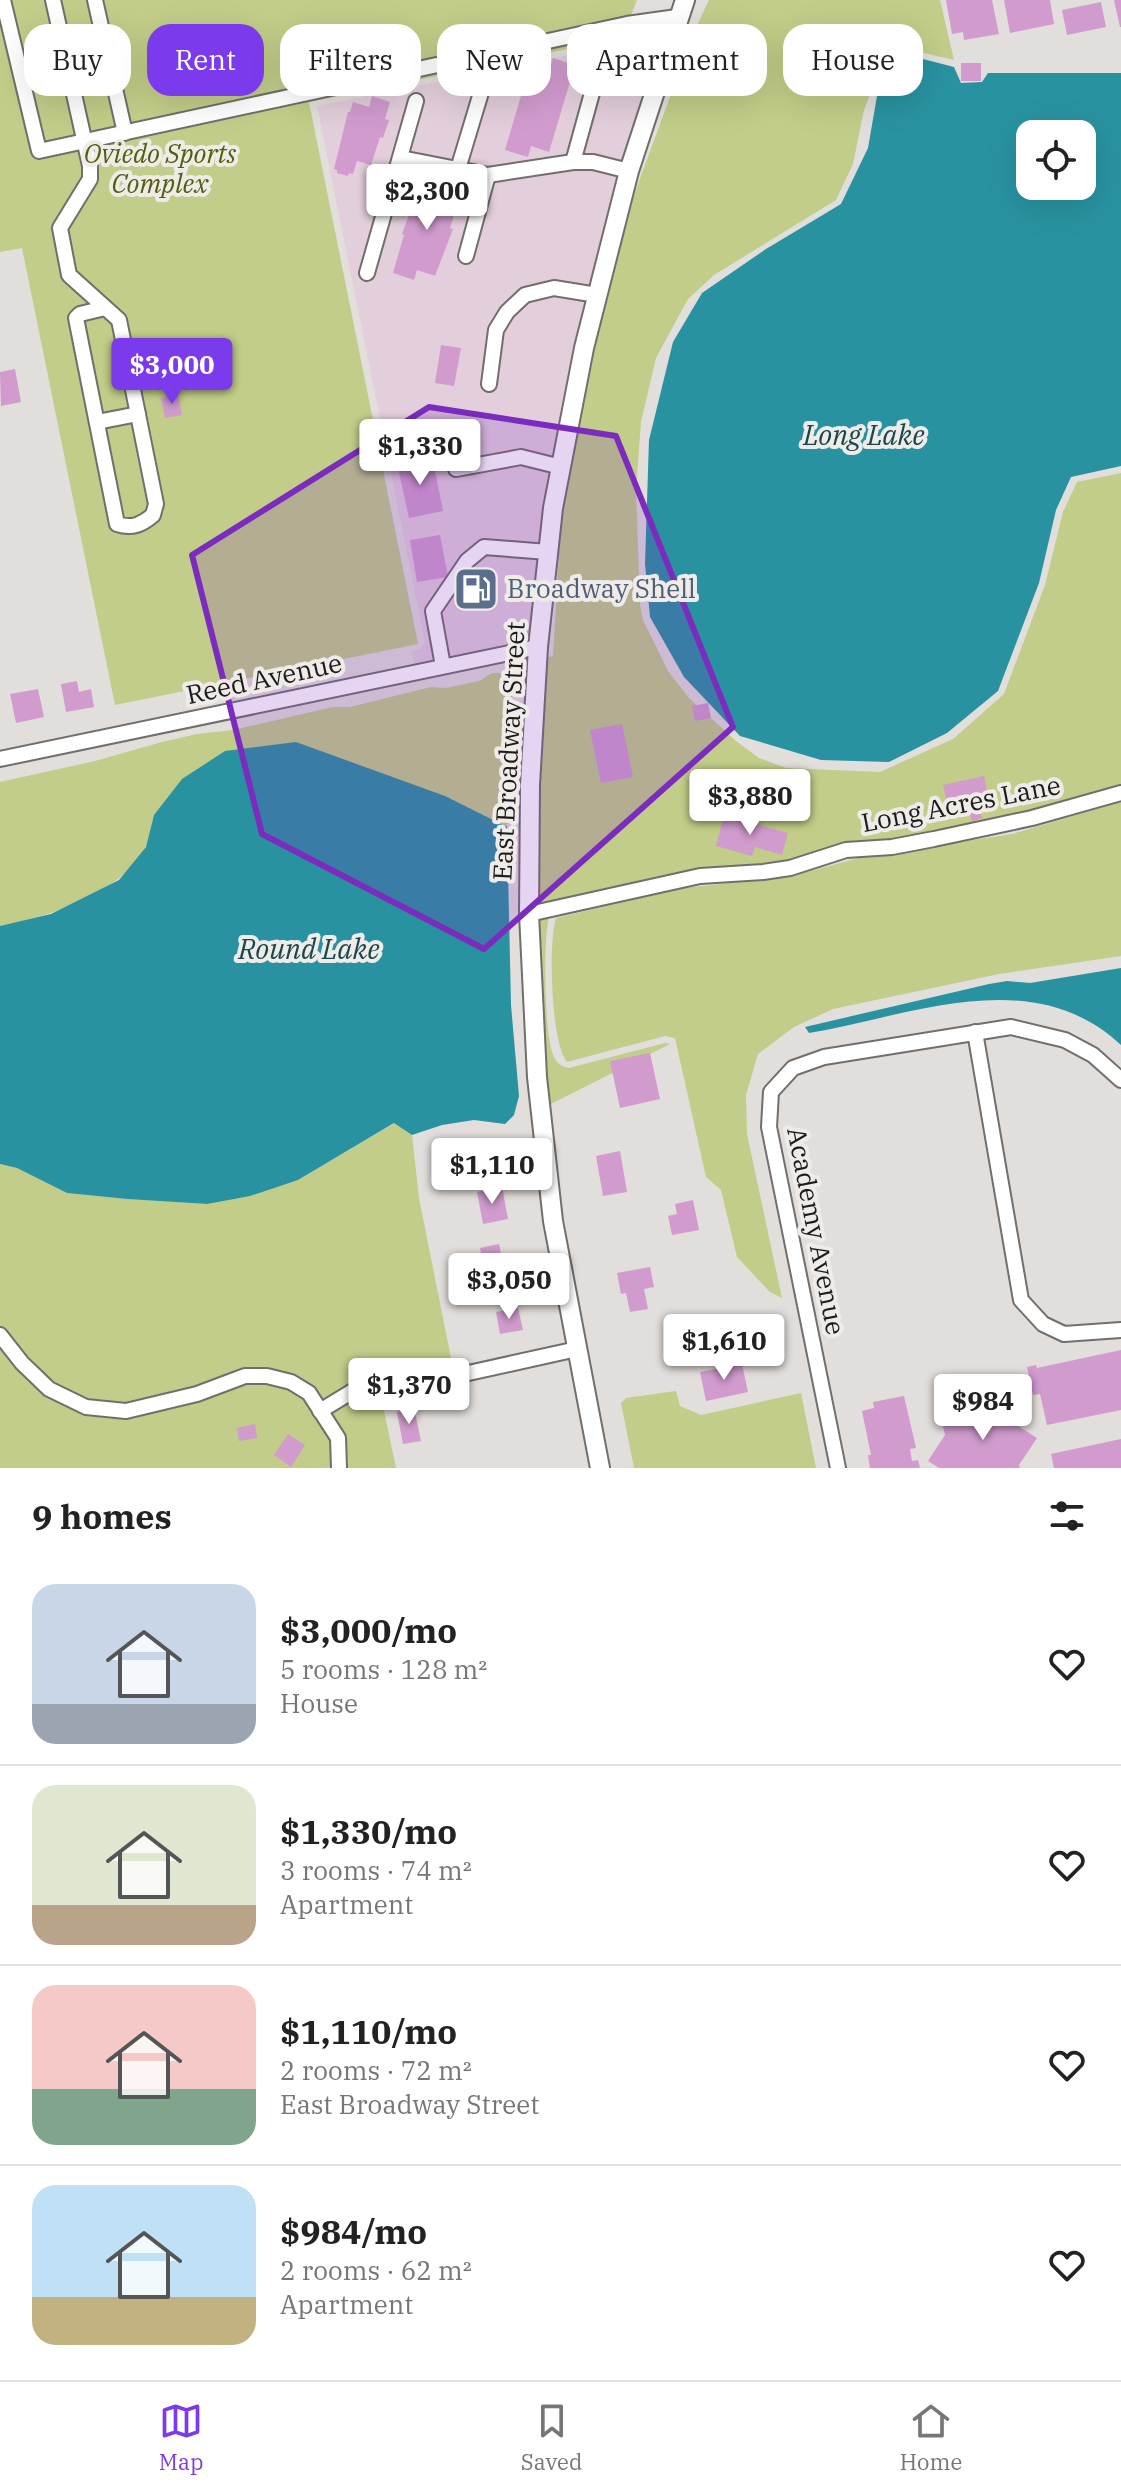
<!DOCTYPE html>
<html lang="en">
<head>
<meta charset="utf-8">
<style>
  :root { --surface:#fff; --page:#f6f6f6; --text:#222; --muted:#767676; --line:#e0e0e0; --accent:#7c3aed }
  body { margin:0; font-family:"IBM Plex Serif",serif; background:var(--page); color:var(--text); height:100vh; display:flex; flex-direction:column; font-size:30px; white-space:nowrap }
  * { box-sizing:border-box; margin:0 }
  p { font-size:26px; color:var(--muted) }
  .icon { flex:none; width:44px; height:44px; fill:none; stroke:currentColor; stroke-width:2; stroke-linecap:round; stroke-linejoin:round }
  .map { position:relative; height:1468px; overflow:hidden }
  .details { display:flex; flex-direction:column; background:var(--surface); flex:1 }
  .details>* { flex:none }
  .hud { position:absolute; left:24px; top:24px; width:1074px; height:72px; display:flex; gap:16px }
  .tools { position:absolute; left:1016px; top:120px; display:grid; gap:16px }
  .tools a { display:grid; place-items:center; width:80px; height:80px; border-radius:16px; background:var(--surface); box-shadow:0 8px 32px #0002; font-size:40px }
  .price { position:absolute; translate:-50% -68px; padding:0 18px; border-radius:8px; background:#fff; color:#222; font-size:26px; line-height:52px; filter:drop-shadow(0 2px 4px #0008) }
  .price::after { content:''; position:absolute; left:50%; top:48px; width:24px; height:18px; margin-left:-12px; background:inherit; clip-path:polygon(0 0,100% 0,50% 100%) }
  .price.selected { background:var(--accent); color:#fff }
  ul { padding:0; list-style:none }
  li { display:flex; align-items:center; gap:24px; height:200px; padding:0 32px }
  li+li { border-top:2px solid var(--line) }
  li span { display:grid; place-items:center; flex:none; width:224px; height:160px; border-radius:24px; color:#555 }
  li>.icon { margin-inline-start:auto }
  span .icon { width:96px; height:96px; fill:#fffc; stroke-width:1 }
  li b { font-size:34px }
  h2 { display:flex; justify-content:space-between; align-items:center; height:96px; padding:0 32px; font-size:34px }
  .chip { padding:0 28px; border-radius:24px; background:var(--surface); box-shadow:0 8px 32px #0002; font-size:28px; line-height:72px }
  .chip.selected { background:var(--accent); color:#fff }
  .dock { display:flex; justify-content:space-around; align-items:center; height:112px; border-top:2px solid var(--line); background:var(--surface); font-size:22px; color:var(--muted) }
  .dock a { display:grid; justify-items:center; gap:4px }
  .dock .selected { color:var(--accent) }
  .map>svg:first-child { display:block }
  .commercial { fill:#e3cedc }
  .green { fill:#c1cd88 }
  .water { fill:#2992a0; fill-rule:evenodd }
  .building { fill:#d19bce }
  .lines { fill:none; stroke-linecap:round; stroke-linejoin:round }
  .minor-casing { stroke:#726e6c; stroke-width:18 }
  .major-casing { stroke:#726e6c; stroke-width:22 }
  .minor { stroke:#fff; stroke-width:14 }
  .major { stroke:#fff; stroke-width:18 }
  .marked { fill:#7b2cbf; fill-opacity:0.2; stroke:#7b2cbf; stroke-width:6; stroke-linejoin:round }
  .labels { text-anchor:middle; stroke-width:8; stroke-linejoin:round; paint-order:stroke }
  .park-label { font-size:26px; font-style:italic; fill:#545d0b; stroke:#efebe8 }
  .service-label { font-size:26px; fill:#4e5e75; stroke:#efebe8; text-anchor:start }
  .street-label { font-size:26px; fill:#1d1b1a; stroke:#efebe8 }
  .water-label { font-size:28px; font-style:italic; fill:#19464c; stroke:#efebe8 }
</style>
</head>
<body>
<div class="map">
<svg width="1121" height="1468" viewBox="0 0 1121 1468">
  <rect width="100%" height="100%" fill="#e2dedb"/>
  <path class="commercial" d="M666 25 621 169 530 641 414 665 412 651 421 649 425 642 317 106 623 44 631 34Z"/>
  <g class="green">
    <path d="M0 0H637L622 38 309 102 418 644 115 705 22 248 0 252Z"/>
    <path d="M709 0H940L954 60 924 53 913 55 903 53 881 66 864 110 853 164 836 200 714 275 688 299 656 358 641 422 636 489 640 605 643 620 668 671 689 698 736 741 759 758 786 768 880 772 953 739 1004 694 1045 585 1063 512 1077 482 1121 473V786L1030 811 932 832 892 840 844 843 788 861 763 865 698 869 537 905 538 784 546 658 553 656 562 504 592 350 623 225 693 34Z"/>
    <path d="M492 673H500L510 678 512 685 507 827 484 818 154 815C151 825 150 837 146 846 125 892 46 918 0 926V782L95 761 162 742 197 734 233 730 333 707H350L431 687 446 688 479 681Z"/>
    <path d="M1121 802V956L999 974 833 1009 794 1027 758 1054 746 1095 747 1134 782 1298 770 1292 737 1257 721 1190 706 1177 675 1038 665 1036 567 1062C551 1043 548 943 556 918L683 888 788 877 862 857 1012 834Z"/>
    <path d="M549 917C543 939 544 1038 554 1057 557 1064 563 1067 569 1068L665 1043 670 1044 549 1105 537 920Z"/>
    <path d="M395 1123 412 1135 419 1198 457 1388 384 1393 381 1396 396 1468H0V1164L17 1168 67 1193 127 1199 207 1204 298 1180Z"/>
    <path d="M676 1391 680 1406 701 1415 801 1393 816 1468H634L621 1403 626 1398Z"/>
  </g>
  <g class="water">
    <path d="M923 59 954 67 961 83 982 82 988 73H1121V466L1071 477 1056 510 1039 583 998 691 947 733 889 762 821 760 740 736 684 677 650 617 645 564 649 440 673 342 702 293 766 249 841 204 868 148 877 96 891 66ZM1082 134V186H1030V134Z"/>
    <path d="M296 742 445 796 507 827 511 1005 519 1096 514 1115 505 1124 474 1120 442 1125 412 1135 394 1123 298 1180 250 1196 207 1204 127 1199 67 1193 17 1168 0 1164V926L51 914 119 880 146 847 154 815 182 779 225 751Z"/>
    <path d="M1121 968V1045C1032 962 911 1016 809 1033L805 1027 989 984 1007 981 1030 983Z"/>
  </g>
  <g class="building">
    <path d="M946 0H992L999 34 964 40 963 32 952 34Z"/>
    <path d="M1004 0H1050L1054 24 1010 33Z"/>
    <path d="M1114 0H1121V27H1120Z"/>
    <path d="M1101 2 1106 27 1067 35 1062 10Z"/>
    <path d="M553 58 575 65 549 152 531 146 528 157 505 150 531 62 550 68Z"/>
    <rect x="961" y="63" width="20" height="18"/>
    <path d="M372 96 390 102 385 119 389 120 383 138 380 137 371 165 357 161 353 174 349 173 348 176 337 173V170L334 169 348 112H350L353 102 369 107Z"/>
    <path d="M440 183 462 190 450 228 453 229 435 276 417 270 414 280 393 273 404 235 402 234 419 188 437 193Z"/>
    <path d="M441 345 461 348 454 386 435 383Z"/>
    <path d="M15 369 21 402 1 406 0 372Z"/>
    <path d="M178 394 182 415 165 418 161 398Z"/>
    <path d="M432 456 443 511 409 518 397 463Z"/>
    <path d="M440 535 448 577 417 582 410 540Z"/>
    <path d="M77 681 79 692 91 689 94 707 66 712 61 684Z"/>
    <path d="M38 689 44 717 16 723 10 694Z"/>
    <path d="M708 703 711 718 695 721 692 706Z"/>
    <path d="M622 724 633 777 601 783 590 730Z"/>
    <path d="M984 776 988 797 977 800 982 818 972 821 969 811 950 816 943 785Z"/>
    <path d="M724 815 788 833 782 855 755 847 752 856 716 846Z"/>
    <path d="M650 1053 660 1099 620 1108 610 1061Z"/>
    <path d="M620 1151 627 1192 603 1196 596 1156Z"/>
    <path d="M502 1187 508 1219 483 1224 477 1192Z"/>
    <path d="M693 1200 699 1230 672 1235 668 1216 677 1214 675 1204Z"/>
    <path d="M499 1244 506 1277 486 1280 480 1248Z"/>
    <path d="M650 1267 654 1287 644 1289 648 1309 630 1312 626 1293 621 1294 617 1273Z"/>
    <path d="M518 1308 523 1330 500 1334 496 1312Z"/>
    <path d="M1121 1350V1410L1047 1425 1040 1394 1033 1395 1027 1367 1036 1365 1037 1368Z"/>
    <path d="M742 1364 748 1392 706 1401 700 1372Z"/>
    <path d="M904 1396 916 1448 910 1449 912 1461 918 1460 920 1468H870L868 1455H871L862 1411 874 1408 873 1402Z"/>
    <path d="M1007 1407 1010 1421 1037 1438 1019 1465 1020 1468H939L928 1461 945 1435 942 1421Z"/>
    <path d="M414 1408 421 1441 403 1444 397 1412Z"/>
    <path d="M255 1424 257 1438 239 1441 237 1428Z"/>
    <path d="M288 1434 305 1445 291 1467 274 1455Z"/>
    <path d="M1121 1439V1468H1054L1051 1454Z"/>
  </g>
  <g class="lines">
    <g class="minor-casing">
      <g id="minor">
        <path d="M3 0 39 151 627 24 677 17"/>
        <path d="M53 0 90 166V179L60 228 69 275 119 320 156 504 153 515C141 525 132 529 117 524L76 318 80 314 105 308"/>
        <path d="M95 0 125 133"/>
        <path d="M401 158 488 175 573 162H593L629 171"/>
        <path d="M573 162 600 64"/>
        <path d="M458 169 483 86"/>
        <path d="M466 256 488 175"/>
        <path d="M367 273 416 101"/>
        <path d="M489 384 496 330 507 312 525 295 554 288 597 295"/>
        <path d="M97 422 138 414"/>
        <path d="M456 469 521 457 561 467"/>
        <path d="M443 666 433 611 467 561 484 547 548 552"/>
        <path d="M0 759 538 647"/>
        <path d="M529 914 700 876 763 872 790 868 846 850 892 847 934 839 1032 818 1121 793"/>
        <path d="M975 1032 1021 1300 1043 1324 1064 1334 1121 1330"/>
        <path d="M0 1335 22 1363 49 1389 86 1407 126 1411 197 1394 245 1376H267L291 1382 309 1393 338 1438 339 1468"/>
        <path d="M320 1411 366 1383 387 1379 455 1376 577 1349"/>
        <path d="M838 1468 769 1127 771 1092 793 1068 824 1057 1011 1027 1065 1040 1093 1055 1121 1080"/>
      </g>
    </g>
    <g class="major-casing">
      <path id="major" d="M600 1468 553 1221 537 1077 529 914 530 785 538 647 553 508 584 348 629 171 685 0"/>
    </g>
    <use href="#minor" class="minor"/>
    <use href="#major" class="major"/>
  </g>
  <path class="marked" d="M429 407 616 436 733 727 484 949 262 834 192 555Z"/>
  <defs>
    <g id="fuel-square" transform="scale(2.3)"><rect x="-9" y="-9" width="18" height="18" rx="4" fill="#5c6f8a" stroke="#efebe8"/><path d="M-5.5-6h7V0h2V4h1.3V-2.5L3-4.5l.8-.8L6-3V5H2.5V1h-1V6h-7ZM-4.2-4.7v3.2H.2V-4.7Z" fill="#fff"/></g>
  </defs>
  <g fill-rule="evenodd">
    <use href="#fuel-square" x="476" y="589"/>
  </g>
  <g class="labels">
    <g class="park-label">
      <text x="160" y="163">Oviedo Sports<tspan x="160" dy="30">Complex</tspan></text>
    </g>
    <g class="service-label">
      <text x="507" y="598">Broadway Shell</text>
    </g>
    <g class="street-label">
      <text transform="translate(264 679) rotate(-12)" y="9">Reed Avenue</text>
      <text transform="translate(509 751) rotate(-87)" y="9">East Broadway Street</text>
      <text transform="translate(961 804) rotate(-11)" y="9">Long Acres Lane</text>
      <text transform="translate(816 1231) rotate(79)" y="9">Academy Avenue</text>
    </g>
    <g class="water-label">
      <text x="864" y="445">Long Lake</text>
      <text x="309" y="959">Round Lake</text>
    </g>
  </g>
</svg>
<div class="tools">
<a><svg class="icon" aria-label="locate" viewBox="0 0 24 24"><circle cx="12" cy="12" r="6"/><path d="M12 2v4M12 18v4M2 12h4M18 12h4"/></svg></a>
</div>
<b class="price" style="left:427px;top:232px">$2,300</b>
<b class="price selected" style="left:172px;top:406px">$3,000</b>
<b class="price" style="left:420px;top:487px">$1,330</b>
<b class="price" style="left:750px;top:837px">$3,880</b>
<b class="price" style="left:492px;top:1206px">$1,110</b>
<b class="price" style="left:509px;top:1321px">$3,050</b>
<b class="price" style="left:724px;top:1382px">$1,610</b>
<b class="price" style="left:409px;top:1426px">$1,370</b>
<b class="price" style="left:983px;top:1442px">$984</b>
<div class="hud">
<a class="chip">Buy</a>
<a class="chip selected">Rent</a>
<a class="chip">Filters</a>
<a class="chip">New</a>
<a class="chip">Apartment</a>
<a class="chip">House</a>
</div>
</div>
<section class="details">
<h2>9 homes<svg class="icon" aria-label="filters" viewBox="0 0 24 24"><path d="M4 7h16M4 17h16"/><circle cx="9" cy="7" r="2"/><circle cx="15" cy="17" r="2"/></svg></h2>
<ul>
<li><span style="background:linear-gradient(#c9d6e8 75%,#9aa5b1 0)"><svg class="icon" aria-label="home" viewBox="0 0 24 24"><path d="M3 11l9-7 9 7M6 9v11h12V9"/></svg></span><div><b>$3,000/mo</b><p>5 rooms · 128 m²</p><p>House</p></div><svg class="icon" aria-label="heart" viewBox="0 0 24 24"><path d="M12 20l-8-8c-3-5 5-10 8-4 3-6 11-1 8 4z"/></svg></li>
<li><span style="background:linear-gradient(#dfe7d0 75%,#b9a48a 0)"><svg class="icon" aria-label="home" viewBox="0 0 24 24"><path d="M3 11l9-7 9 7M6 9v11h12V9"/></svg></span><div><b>$1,330/mo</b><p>3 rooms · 74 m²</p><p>Apartment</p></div><svg class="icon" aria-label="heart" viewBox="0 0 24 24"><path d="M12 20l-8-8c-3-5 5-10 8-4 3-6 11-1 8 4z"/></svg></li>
<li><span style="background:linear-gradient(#f6c9c9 65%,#7fa58c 0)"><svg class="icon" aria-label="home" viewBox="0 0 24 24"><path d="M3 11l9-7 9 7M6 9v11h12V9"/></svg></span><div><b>$1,110/mo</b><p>2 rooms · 72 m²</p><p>East Broadway Street</p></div><svg class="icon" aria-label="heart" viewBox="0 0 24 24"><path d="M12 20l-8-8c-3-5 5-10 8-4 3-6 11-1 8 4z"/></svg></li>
<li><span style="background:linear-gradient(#bfe0f5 70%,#c2b280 0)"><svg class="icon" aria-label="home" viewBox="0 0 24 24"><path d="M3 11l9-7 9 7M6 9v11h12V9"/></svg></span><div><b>$984/mo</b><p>2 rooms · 62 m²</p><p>Apartment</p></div><svg class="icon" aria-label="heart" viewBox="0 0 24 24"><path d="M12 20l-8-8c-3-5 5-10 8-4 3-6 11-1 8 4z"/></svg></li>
</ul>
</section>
<nav class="dock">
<a class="selected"><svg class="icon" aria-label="map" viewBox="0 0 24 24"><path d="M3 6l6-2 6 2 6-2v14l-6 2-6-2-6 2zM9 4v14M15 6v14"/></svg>Map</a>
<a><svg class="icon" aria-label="saved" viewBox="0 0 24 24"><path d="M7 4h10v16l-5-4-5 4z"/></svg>Saved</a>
<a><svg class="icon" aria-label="home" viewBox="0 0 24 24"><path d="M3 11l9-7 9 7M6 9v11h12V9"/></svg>Home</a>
</nav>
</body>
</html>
